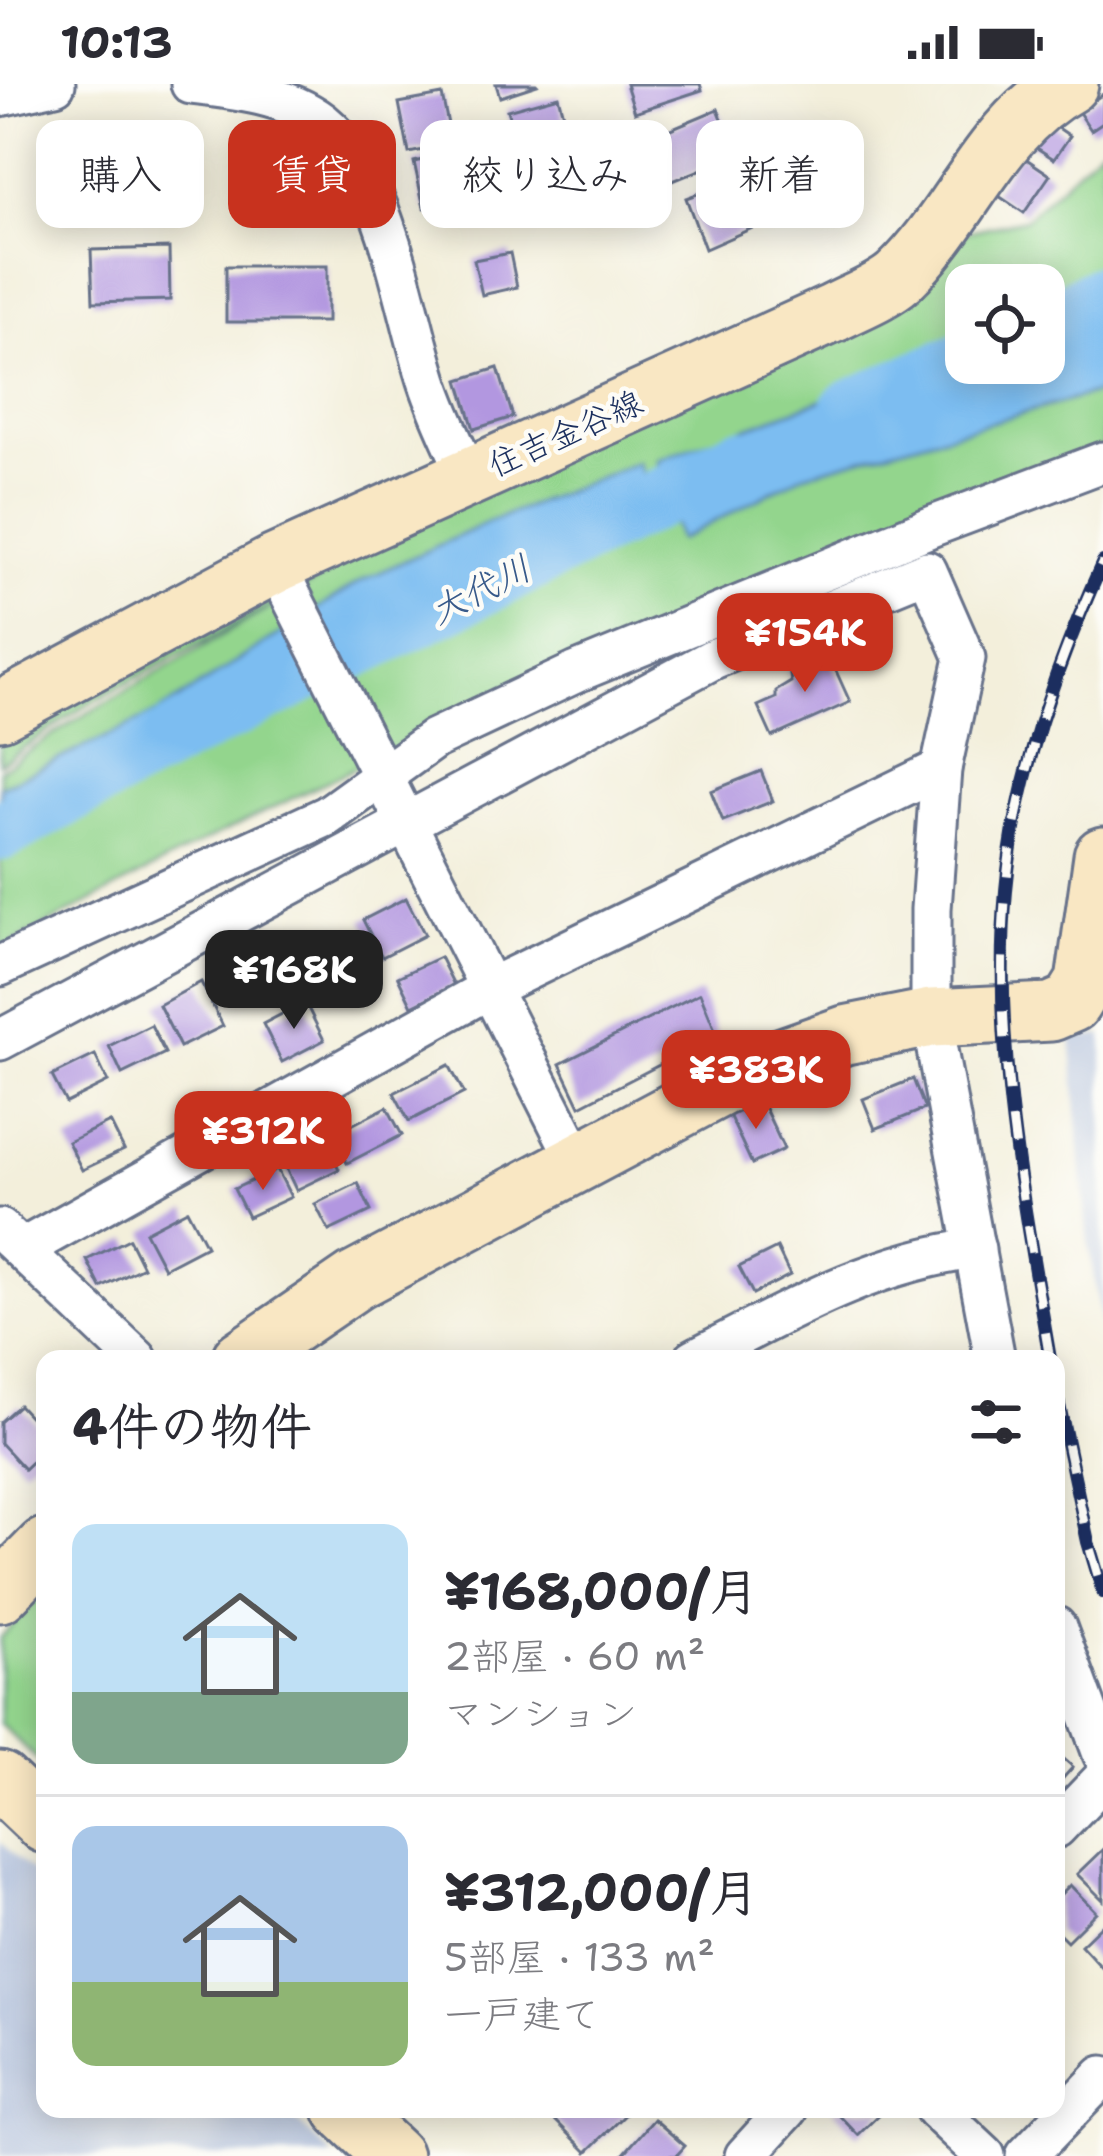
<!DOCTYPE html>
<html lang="ja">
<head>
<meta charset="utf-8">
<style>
  :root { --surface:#fff; --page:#f7f7f7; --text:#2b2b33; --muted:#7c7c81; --line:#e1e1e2; --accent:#c8321e }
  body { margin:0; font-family:"Shantell Sans","Klee One",sans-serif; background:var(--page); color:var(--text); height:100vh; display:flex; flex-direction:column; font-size:45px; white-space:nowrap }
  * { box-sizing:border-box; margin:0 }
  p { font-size:39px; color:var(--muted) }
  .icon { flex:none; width:66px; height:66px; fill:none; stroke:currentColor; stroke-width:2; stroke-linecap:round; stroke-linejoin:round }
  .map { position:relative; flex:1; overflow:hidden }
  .panel { position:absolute; left:36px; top:1266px; width:1029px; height:768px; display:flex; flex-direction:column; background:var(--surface); border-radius:24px; box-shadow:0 6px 30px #0003 }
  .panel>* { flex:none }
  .guide { position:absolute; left:36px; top:36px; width:1032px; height:108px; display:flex; gap:24px }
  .buttons { position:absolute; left:945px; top:180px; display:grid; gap:24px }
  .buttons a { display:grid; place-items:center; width:120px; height:120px; border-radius:24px; background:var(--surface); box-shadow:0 6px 30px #0003; font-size:60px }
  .price { position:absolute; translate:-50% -102px; padding:0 27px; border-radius:24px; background:var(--accent); color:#fff; font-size:39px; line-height:78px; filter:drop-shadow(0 3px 6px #0008) }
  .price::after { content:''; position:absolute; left:50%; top:72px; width:36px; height:27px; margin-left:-18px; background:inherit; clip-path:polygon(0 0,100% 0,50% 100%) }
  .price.on { background:#222; color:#fff }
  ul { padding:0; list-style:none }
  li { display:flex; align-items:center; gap:36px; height:300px; padding:0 36px }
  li+li { border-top:3px solid var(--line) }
  li span { display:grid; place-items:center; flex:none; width:336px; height:240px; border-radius:24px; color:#555 }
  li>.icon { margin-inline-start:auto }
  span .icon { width:144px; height:144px; fill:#fffc; stroke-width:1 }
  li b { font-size:51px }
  h2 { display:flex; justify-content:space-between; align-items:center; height:144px; padding:0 36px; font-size:51px }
  .chip { padding:0 42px; border-radius:24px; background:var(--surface); box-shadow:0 6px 30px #0003; font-size:42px; line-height:108px }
  .chip.on { background:var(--accent); color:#fff }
  .status { display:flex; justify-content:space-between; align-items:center; height:84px; padding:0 60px; background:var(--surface); direction:ltr }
  .status svg { height:33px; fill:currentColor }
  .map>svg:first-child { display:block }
  .industrial { fill:#b7c5de }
  .green { fill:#93d58d; stroke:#578276; stroke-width:3 }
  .water { fill:#7cbdf1; stroke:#4c76a8; stroke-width:3 }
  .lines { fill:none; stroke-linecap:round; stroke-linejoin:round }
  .river { stroke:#7cbdf1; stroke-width:60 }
  .building { fill:#b297e0 }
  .street-casing { stroke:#67728a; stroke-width:45 }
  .secondary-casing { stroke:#67728a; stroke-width:63 }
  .street { stroke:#fff; stroke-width:39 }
  .secondary { stroke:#f9e7c3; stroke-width:57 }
  .rail-casing { stroke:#1b2f5e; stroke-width:14 }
  .rail { stroke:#fdfcf7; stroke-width:9; stroke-dasharray:27; stroke-linecap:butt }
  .labels { text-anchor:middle; stroke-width:9; stroke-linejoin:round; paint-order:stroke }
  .street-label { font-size:33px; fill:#1b2f5e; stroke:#fdfcf7 }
  .water-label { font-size:36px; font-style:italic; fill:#385a8a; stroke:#fdfcf7 }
</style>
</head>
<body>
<div class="status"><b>10:13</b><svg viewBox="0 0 49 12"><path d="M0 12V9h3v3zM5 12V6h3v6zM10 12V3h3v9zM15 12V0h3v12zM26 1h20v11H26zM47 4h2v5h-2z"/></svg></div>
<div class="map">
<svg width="1103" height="2072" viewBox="0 0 1103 2072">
  <rect width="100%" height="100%" fill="#fdfcf7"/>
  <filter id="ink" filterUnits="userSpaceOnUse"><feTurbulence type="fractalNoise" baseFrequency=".00833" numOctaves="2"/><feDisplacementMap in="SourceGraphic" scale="24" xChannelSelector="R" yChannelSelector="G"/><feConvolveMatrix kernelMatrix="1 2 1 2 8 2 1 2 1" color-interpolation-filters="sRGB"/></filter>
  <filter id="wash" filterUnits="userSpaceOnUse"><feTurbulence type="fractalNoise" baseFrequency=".004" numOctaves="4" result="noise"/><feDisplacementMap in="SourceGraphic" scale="48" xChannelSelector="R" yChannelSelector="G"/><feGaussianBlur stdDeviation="2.7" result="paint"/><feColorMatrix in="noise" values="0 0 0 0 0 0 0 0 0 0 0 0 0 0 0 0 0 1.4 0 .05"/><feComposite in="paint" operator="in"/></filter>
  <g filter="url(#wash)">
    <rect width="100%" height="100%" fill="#f3efdb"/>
    <g class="industrial">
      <path d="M1103 951V1254L1087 1150 1071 954Z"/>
      <path d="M0 1758 45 1800V2025H283L333 2072H0Z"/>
    </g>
    <g class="green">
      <path d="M1103 61V186L1044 208V201H966V279H1044V212L1103 189V367L514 606 201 759 0 866V686L79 634 330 489 88 620 0 680V638L961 149 1025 135Z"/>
      <path d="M45 1507V1683L0 1640V1554Z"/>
    </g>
    <g class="water">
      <path d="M1103 241V307L805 390 679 456 657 376 895 289 948 298 1000 279H1044V263Z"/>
      <path d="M638 378 657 438 514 461 420 502 195 629 0 765V703L159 628 361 497 489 438Z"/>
    </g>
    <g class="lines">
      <g class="river">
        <path d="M1044 240 1103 210"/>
        <path d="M850 326 966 276"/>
        <path d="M0 747 179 651 740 374"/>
      </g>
    </g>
    <g id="blocks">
      <g class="building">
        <path d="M496 0H536L537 1 500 13Z"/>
        <path d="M626 0H700L702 6 635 28Z"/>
        <path d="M1103 10V38L1091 46 1078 27Z"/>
        <path d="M442 11 452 60 409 69 399 19Z"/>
        <path d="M558 12 566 42 516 56 507 26Z"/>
        <path d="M718 25 737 71 663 101 644 56Z"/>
        <path d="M1042 33 1070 52 1054 75 1026 57Z"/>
        <path d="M449 70 460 116 424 124 414 78Z"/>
        <path d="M1019 70 1050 91 1024 129 993 108Z"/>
        <path d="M767 85 782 131 705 165 686 114Z"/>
        <path d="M169 164 170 216 93 218 91 166Z"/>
        <path d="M510 169 517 203 482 211 474 176Z"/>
        <rect x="226" y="182" width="101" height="56"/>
        <path d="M498 284 513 333 474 345 459 296Z"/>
        <path d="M827 567 850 618 772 653 758 622 776 614V607L791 598 789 583Z"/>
        <path d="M761 687 773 717 723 737 711 707Z"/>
        <path d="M406 814 425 851 382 873 363 836Z"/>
        <path d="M440 873 454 901 412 922 398 893Z"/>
        <path d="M201 898 223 942 180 963 159 921Z"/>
        <path d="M700 909 717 951 580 1022 560 980Z"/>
        <path d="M305 918 324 956 282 978 263 940Z"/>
        <path d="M151 941 165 969 122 990 109 962Z"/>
        <path d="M95 971 108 998 66 1019 52 992Z"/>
        <path d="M449 981 464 1009 409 1037 394 1009Z"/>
        <path d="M913 995 925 1025 875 1045 863 1015Z"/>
        <path d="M761 1016 784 1065 752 1080 729 1031Z"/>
        <path d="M387 1023 402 1051 347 1079 332 1051Z"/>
        <path d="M110 1038 124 1066 82 1086 68 1058Z"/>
        <path d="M325 1057 339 1085 296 1106 283 1078Z"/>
        <path d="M277 1085 291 1113 248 1133 234 1105Z"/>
        <path d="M358 1099 371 1127 329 1147 315 1120Z"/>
        <path d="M187 1126 206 1162 164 1184 145 1148Z"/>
        <path d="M129 1155 143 1183 101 1204 87 1176Z"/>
        <path d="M777 1164 790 1191 753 1210 739 1183Z"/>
        <path d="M19 1321 45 1349V1365L24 1385 0 1359V1338Z"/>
        <path d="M1056 1668 1073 1683 1056 1702Z"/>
        <path d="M1103 1765V1816L1077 1790Z"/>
        <path d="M1070 1801 1096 1828 1067 1857 1056 1846V1815Z"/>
        <path d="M1103 1840V1885L1081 1861Z"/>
        <path d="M562 2025H631L587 2068 553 2034Z"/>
        <path d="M833 2025H885L858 2051Z"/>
        <path d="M654 2035 685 2062 676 2072H622Z"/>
      </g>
    </g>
  </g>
  <g filter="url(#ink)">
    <use href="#blocks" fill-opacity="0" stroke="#67728a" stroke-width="3"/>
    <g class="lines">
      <g class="street-casing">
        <g id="street">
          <path d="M191 0C234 5 287 11 322 38 385 89 403 216 426 290 436 325 454 359 468 392"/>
          <path d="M0 12 55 0"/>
          <path d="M275 480 577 1076"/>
          <path d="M0 882 327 732 434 655 577 588 933 442 1103 378"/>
          <path d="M0 956 713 575 927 487 965 574 941 685 931 825V934L995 1275"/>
          <path d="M0 1145 137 1275"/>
          <path d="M22 1165 490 904 941 685"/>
          <path d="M694 1275C786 1228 872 1178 975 1165"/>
          <path d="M1056 1543 1103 1670"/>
          <path d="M1056 1744 1103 1695"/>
          <path d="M935 2025 985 2072"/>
          <path d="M745 2072 788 2025"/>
          <path d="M1026 2072 1103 1992"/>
        </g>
      </g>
      <g class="secondary-casing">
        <g id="secondary">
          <path d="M0 627 275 480 834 229C855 218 882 208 899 193 963 132 989 44 1069 0"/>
          <path d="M241 1275 355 1197 766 979 845 951 931 934 1051 928 1072 919 1085 898 1103 772"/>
          <path d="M0 1509 45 1463"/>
          <path d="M0 1697 45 1740"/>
          <path d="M343 2025 393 2072"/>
        </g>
      </g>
      <use href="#street" class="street"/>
      <use href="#secondary" class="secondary"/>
      <g class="rail-casing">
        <g id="rail">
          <path d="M1050 1275C1020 1097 981 909 1017 729 1035 642 1066 559 1103 478"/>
          <path d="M1056 1307 1088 1458 1103 1508"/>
        </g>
      </g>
      <use href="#rail" class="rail"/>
    </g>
  </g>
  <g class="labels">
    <g class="street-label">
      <text transform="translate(565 349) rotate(-24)" y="12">住吉金谷線</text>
    </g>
    <g class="water-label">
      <text transform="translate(480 505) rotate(-27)" y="13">大代川</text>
    </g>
  </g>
</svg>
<div class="buttons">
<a><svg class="icon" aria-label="locate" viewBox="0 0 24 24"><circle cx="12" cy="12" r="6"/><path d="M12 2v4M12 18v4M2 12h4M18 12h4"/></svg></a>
</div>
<b class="price" style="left:805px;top:611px">¥154K</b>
<b class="price on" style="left:294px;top:948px">¥168K</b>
<b class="price" style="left:756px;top:1048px">¥383K</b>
<b class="price" style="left:263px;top:1109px">¥312K</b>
<div class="guide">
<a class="chip">購入</a>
<a class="chip on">賃貸</a>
<a class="chip">絞り込み</a>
<a class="chip">新着</a>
</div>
<section class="panel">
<h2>4件の物件<svg class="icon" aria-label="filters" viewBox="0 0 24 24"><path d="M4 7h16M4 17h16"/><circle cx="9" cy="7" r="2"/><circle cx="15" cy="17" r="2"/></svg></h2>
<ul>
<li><span style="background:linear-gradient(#bfe0f5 70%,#7fa58c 0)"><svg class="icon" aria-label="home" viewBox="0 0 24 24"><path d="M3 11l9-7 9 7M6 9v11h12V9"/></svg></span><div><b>¥168,000/月</b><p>2部屋 · 60 m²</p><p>マンション</p></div></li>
<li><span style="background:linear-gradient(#a9c7e8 65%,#8fb573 0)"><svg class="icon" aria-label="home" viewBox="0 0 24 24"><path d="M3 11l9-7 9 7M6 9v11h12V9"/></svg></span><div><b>¥312,000/月</b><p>5部屋 · 133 m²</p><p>一戸建て</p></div></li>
</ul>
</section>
</div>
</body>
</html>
